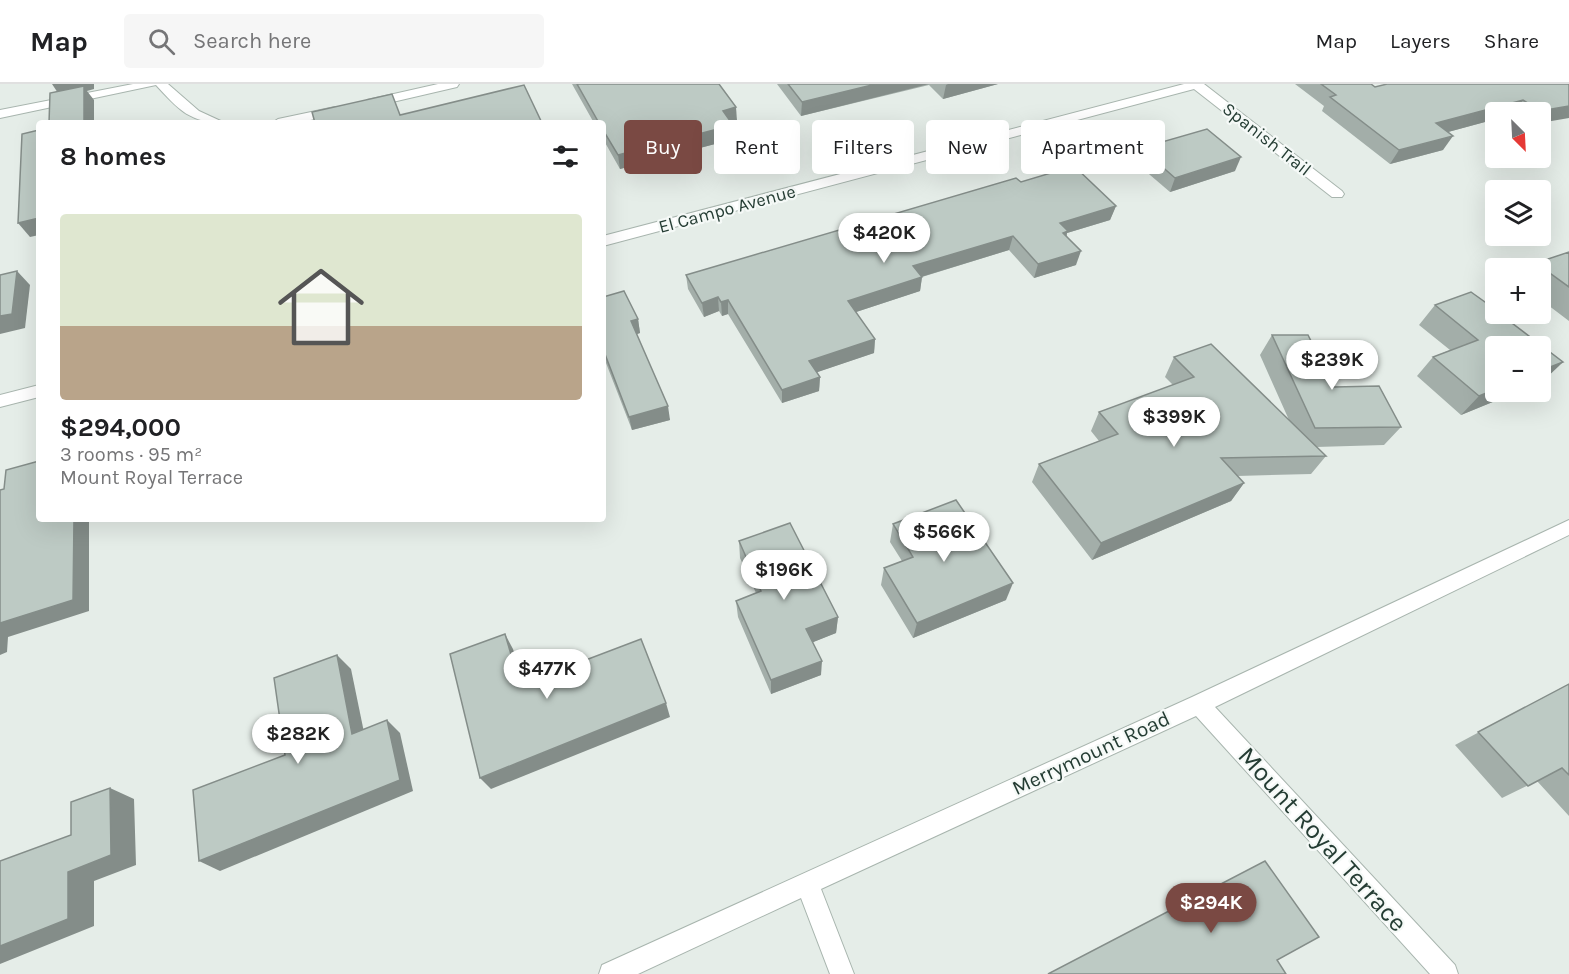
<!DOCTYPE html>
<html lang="en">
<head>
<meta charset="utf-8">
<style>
  :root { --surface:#fff; --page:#f6f6f6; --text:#202124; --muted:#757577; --line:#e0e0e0; --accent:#7a4943 }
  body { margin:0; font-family:Karla,sans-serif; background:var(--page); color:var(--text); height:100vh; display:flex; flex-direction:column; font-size:22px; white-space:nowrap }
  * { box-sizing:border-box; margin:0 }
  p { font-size:20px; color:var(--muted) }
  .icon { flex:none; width:33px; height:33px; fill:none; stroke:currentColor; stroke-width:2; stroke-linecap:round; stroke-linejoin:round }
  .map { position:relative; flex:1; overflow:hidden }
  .details { position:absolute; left:36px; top:36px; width:570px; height:402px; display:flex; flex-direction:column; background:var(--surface); border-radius:6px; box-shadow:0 6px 24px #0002 }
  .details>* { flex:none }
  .top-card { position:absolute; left:624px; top:36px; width:570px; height:54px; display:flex; gap:12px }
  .needle { width:39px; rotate:156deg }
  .controls { position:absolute; left:1485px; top:18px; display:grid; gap:12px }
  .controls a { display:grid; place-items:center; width:66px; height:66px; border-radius:6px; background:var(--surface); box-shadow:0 6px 24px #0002; font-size:30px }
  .price { position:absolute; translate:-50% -51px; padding:0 14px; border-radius:21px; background:#fff; color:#222; font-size:20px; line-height:39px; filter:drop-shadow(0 2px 3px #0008) }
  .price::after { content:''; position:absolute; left:50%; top:36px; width:18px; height:14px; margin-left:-9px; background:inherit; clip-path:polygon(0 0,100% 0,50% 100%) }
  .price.active { background:var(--accent); color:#fff }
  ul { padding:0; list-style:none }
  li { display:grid; align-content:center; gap:12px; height:318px; padding:0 24px }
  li+li { border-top:2px solid var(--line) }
  li span { display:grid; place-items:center; height:186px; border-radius:6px; color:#555 }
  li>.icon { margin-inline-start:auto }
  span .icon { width:108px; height:108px; fill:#fffc; stroke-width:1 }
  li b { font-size:26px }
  h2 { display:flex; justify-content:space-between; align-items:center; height:72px; padding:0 24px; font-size:26px }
  .tag { padding:0 21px; border-radius:6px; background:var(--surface); box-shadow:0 6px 24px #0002; font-size:21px; line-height:54px }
  .tag.active { background:var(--accent); color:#fff }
  header { display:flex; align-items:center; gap:36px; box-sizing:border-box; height:84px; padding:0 30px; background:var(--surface); border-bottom:2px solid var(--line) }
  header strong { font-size:28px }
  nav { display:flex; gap:33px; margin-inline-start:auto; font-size:21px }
  .search { width:420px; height:54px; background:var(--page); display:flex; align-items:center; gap:15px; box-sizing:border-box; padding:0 21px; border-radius:6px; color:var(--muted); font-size:22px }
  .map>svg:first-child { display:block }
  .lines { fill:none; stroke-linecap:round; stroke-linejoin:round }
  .minor-casing { stroke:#a8b5ae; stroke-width:2 }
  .minor { fill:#fff; fill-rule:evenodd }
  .wall { fill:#a3aea9 }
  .shaded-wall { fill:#848d89 }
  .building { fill:#bdcac4; stroke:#848d89; stroke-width:1.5 }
  .labels { text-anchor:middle; stroke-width:4.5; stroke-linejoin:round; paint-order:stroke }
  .far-street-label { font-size:18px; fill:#253d34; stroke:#f5f9f7 }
  .street-label { font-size:21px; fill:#253d34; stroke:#f5f9f7 }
  .near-street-label { font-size:26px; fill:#253d34; stroke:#f5f9f7 }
</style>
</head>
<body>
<header>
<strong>Map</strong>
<div class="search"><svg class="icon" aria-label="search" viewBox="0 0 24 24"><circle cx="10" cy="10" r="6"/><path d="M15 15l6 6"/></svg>Search here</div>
<nav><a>Map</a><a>Layers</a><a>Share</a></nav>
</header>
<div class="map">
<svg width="1569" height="890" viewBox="0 0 1569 890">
  <rect width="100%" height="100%" fill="#e5ede8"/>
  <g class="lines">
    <g class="minor-casing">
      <g id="minor">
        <path d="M133 0H168L199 27 225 39C190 39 179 26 156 1L0 34V26Z"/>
        <path d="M438 0H459L457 3 371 23 365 19 367 16Z"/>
        <path d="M1184 0H1204L1342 107 1344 110 1342 113H1332L1194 5 603 162V152Z"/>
        <path d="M335 23 341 27 339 30 296 39H272L278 35Z"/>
        <path d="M39 301V313L0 323V311Z"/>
        <path d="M1569 436V451L1215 623 1455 881 1458 890H1430L1196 632 821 805 854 890H830L801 814 638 890H599L602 881 1192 613Z"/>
      </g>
    </g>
    <use href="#minor" class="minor"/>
  </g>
  <g class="wall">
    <path d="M572 0H719L737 37 732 39 734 55 620 85 603 55V39H594Z"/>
    <path d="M777 0H998L943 15 929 1 801 32Z"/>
    <path d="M1295 0H1371L1375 3 1569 0 1540 28H1496V35L1448 48 1443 66 1390 80 1322 27 1324 22Z"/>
    <path d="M1141 64 1235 87 1170 108 1136 79Z"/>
    <path d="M1021 98 1116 122 1110 136 1067 149V152L1076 181 1034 194 1009 166 922 193 920 207 856 228 875 255 874 269 817 288 820 293 819 307 782 319 728 230 722 232 719 227 704 233 688 205 686 191Z"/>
    <path d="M1569 168V237L1540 215V184H1532L1536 179Z"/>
    <path d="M1471 208 1496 226V230H1500L1563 278 1543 297 1540 298V262H1496V308H1517L1461 331 1417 292 1433 273 1450 266 1419 241 1435 221Z"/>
    <path d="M603 213 638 235 640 249 637 250 670 336 632 346 606 279 603 280Z"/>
    <path d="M1272 251 1334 303 1401 343 1384 361 1316 363 1326 372 1311 390 1237 392 1244 399 1231 417 1092 476 1032 398 1039 380 1099 357 1091 347 1099 328 1173 301 1165 293 1174 273 1289 336 1260 271Z"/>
    <path d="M893 440 1006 516 913 554 881 501 884 484 902 477 890 458Z"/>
    <path d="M739 457 838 533 836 549 813 558 821 591 771 610 738 533 736 517 756 509 740 474Z"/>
    <path d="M1569 600V732L1537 697 1502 714 1455 661Z"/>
  </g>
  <g class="shaded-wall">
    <path d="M52 0H94V5L87 7 94 16V39H84L60 12Z"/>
    <path d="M876 0H929L801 32 802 18Z"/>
    <path d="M948 0H998L943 15 946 1Z"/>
    <path d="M1523 16 1514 28H1496V35L1426 54 1436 39Z"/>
    <path d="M1569 22V34L1540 39V28H1539L1540 27Z"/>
    <path d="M736 23 737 37 724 41 723 27Z"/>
    <path d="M733 41 734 55 620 85 618 71Z"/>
    <path d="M1453 52 1443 66 1390 80 1399 66Z"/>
    <path d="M1241 73 1235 87 1170 108 1175 94Z"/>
    <path d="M1116 122 1110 136 1067 149 1063 162 1060 139Z"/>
    <path d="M39 134V151L30 153 18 139Z"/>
    <path d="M1013 152 1009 166 911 196 913 182Z"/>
    <path d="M1081 167 1076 181 1034 194 1038 180Z"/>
    <path d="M17 187 30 201 25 244 0 250V232Z"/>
    <path d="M922 193 920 207 847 231 848 217Z"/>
    <path d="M718 213 719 227 704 233 702 219Z"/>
    <path d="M728 216V230L722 232 721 218Z"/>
    <path d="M638 235 640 249 634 251 631 237Z"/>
    <path d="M875 255 874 269 809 291V277Z"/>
    <path d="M603 265 606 279 603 280Z"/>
    <path d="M1563 278 1543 297 1540 298V287Z"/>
    <path d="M820 293 819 307 782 319V306Z"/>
    <path d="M1496 305V308H1517L1461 331 1479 312Z"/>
    <path d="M668 322 670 336 632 346 629 333Z"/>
    <path d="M1244 399 1231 417 1092 476 1101 459Z"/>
    <path d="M74 435H89V527L8 553 7 568 0 571V539Z"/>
    <path d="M1013 499 1006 516 913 554 917 539Z"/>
    <path d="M838 533 836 549 806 561V545Z"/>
    <path d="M505 550 513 565 528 615 520 601Z"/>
    <path d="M337 571 351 585 367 663 352 650Z"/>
    <path d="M822 577 821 591 771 610V596Z"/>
    <path d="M666 619 670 633 491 705 480 694Z"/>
    <path d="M387 636 400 649 413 707 220 787 199 777Z"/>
    <path d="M110 704 134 715 136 781 94 797V842L0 880V862L68 788Z"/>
  </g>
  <g class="building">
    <path d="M577 0H719L736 23 723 27 733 41 618 71 603 46V39H599Z"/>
    <path d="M788 0H876L802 18Z"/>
    <path d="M1321 0H1371L1375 3 1387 0H1569V22L1540 27 1523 16 1436 39 1453 52 1399 66 1330 13 1336 11Z"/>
    <path d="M524 1 542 39H315L312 28 392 10 400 31Z"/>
    <path d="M84 2V39H49L50 9Z"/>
    <path d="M1207 45 1241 73 1175 94 1141 64Z"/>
    <path d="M39 46V134L18 139 22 50Z"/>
    <path d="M1074 82 1116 122 1060 139 1068 147 1063 149 1081 167 1038 180 1013 152 913 182 922 193 848 217 875 255 809 277 820 293 782 306 728 216 721 218 718 213 702 219 686 191 1016 94 1021 98Z"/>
    <path d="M1569 168V203L1536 179Z"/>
    <path d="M17 187 12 230 0 232V191Z"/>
    <path d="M624 207 638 235 631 237 668 322 629 333 603 265V213Z"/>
    <path d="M1471 208 1496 226V230H1500L1563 278 1540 287V262H1496V305L1479 312 1433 273 1478 256 1435 221Z"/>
    <path d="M1272 251H1308L1334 303 1379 302 1401 343 1315 344Z"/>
    <path d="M1211 260 1326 372 1221 374 1244 399 1101 459 1039 380 1118 350 1099 328 1194 293 1174 273Z"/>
    <path d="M39 377V435H74L73 516 0 539V406L4 405 6 386Z"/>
    <path d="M956 416 1013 499 917 539 884 484 913 473 893 440Z"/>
    <path d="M790 439 838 533 806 545 822 577 771 596 736 517 761 507 739 457Z"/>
    <path d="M505 550 520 601 641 555 666 619 480 694 450 570Z"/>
    <path d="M337 571 352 650 387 636 400 696 199 777 193 706 285 671 274 594Z"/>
    <path d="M1569 600V691L1562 684 1528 702 1478 648Z"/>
    <path d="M110 704 111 771 68 788V835L0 862V777L71 751V718Z"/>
    <path d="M1265 777 1319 853 1277 876 1286 890H1048Z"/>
  </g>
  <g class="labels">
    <g class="far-street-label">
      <text transform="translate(1267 55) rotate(38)" y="6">Spanish Trail</text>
      <text transform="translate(727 125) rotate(-15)" y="6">El Campo Avenue</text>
    </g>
    <g class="street-label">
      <text transform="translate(1091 669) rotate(-25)" y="7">Merrymount Road</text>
    </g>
    <g class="near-street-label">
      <text transform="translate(1323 755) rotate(48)" y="9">Mount Royal Terrace</text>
    </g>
  </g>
</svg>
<div class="controls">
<a><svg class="needle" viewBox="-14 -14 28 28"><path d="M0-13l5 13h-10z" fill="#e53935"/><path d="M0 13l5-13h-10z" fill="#757577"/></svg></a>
<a><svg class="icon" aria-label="layers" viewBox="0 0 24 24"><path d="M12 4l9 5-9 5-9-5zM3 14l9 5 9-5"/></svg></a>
<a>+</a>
<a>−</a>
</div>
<b class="price" style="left:884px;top:180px">$420K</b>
<b class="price" style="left:1332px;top:307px">$239K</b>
<b class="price" style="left:1174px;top:364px">$399K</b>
<b class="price" style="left:944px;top:479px">$566K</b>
<b class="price" style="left:784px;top:517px">$196K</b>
<b class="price" style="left:547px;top:616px">$477K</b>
<b class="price" style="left:298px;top:681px">$282K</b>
<b class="price active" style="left:1211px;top:850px">$294K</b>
<div class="top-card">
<a class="tag active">Buy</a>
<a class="tag">Rent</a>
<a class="tag">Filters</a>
<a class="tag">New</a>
<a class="tag">Apartment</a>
</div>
<section class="details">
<h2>8 homes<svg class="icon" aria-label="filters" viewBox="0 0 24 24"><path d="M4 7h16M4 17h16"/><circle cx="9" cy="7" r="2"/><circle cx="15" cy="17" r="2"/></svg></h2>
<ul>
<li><span style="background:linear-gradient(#dfe7d0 60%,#b9a48a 0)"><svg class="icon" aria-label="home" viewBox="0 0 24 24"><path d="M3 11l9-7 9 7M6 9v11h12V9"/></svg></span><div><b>$294,000</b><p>3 rooms · 95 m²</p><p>Mount Royal Terrace</p></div></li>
</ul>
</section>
</div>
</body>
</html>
